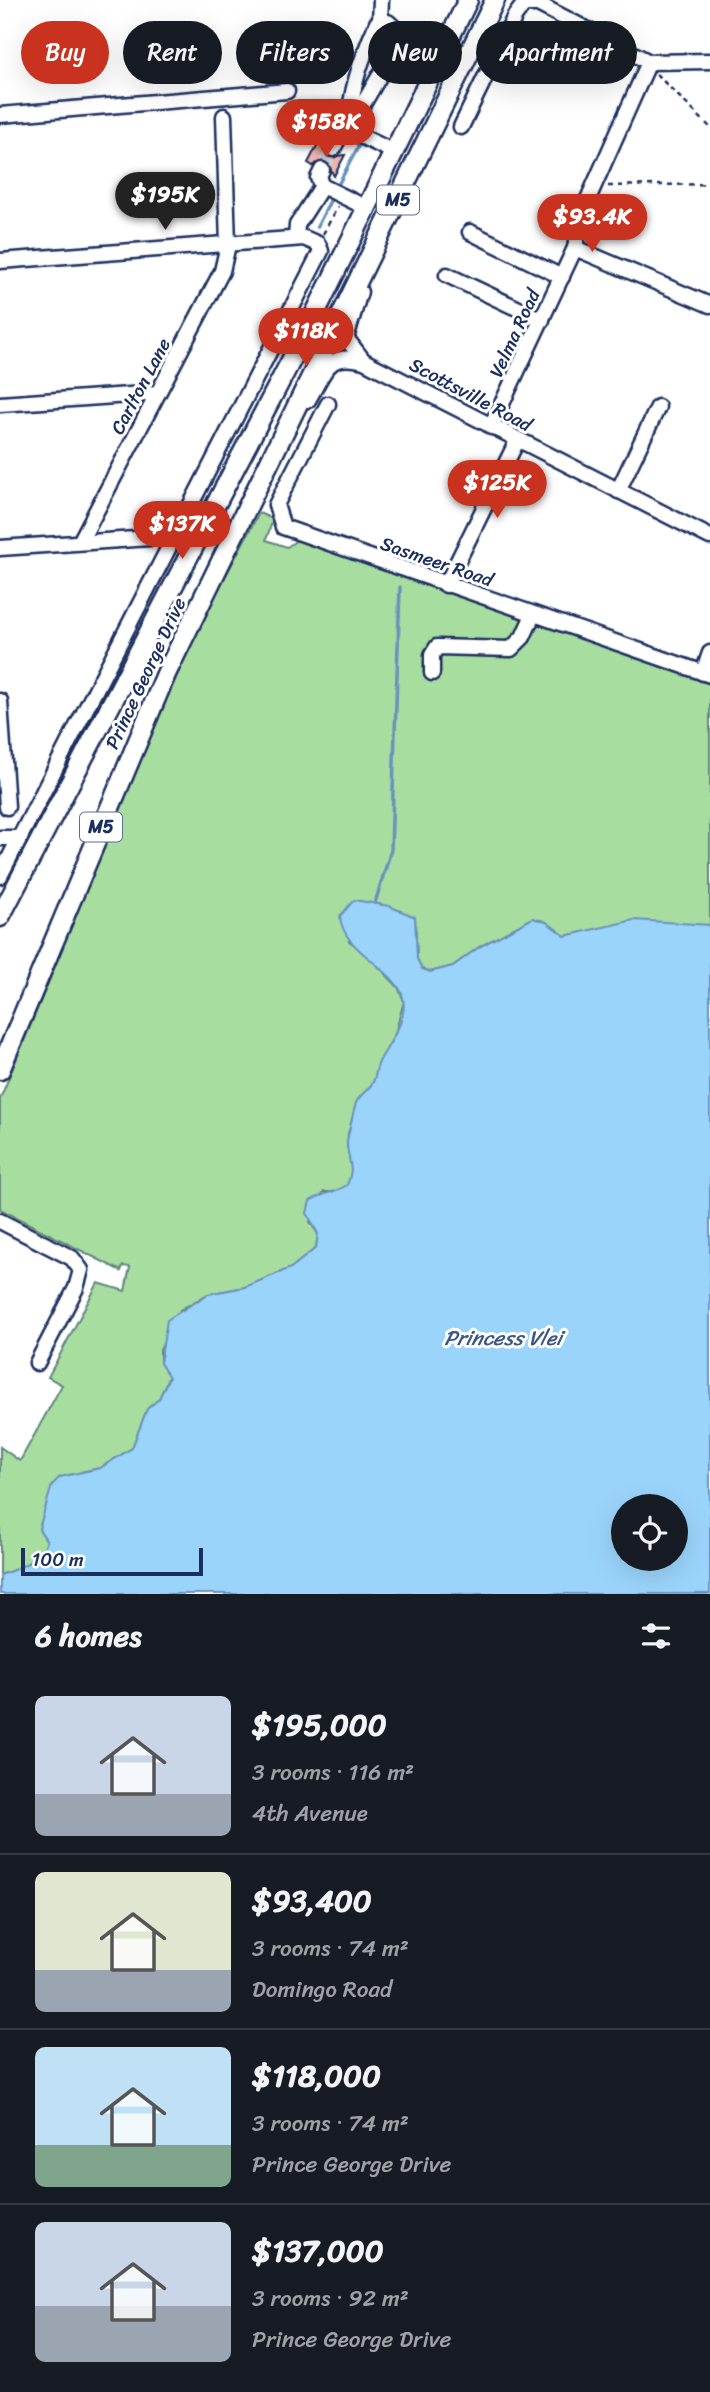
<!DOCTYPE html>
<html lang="en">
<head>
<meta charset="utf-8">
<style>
  :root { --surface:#171b24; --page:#242831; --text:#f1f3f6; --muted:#9ea1a6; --line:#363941; --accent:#c8321e }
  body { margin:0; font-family:Sriracha,sans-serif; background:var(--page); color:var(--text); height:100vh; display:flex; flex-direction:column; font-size:26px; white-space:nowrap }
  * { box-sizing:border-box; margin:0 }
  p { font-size:23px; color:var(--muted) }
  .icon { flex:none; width:38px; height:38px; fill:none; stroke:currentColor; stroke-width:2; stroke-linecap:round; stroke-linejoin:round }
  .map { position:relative; height:1594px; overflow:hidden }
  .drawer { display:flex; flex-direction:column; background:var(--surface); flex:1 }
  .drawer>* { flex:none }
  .top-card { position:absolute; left:21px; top:21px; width:668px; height:63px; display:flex; gap:14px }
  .buttons { position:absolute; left:611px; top:1494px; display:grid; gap:14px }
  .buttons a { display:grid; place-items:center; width:77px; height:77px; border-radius:50%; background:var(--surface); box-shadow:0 7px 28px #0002; font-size:35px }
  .scale { position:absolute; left:21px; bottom:18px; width:182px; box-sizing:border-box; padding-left:7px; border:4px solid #1b2f5e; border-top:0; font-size:19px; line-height:24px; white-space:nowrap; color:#1b2f5e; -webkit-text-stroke:5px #fff; paint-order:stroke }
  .price { position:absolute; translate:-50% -60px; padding:0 16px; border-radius:24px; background:var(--accent); color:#fff; font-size:23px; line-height:46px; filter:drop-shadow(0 2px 4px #0008) }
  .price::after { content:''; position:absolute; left:50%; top:42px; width:21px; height:16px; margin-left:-10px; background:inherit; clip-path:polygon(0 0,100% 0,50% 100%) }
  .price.current { background:#222; color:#fff }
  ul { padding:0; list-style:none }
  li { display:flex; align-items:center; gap:21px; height:175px; padding:0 35px }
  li+li { border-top:2px solid var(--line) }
  li span { display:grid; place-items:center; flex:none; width:196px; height:140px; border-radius:10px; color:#555 }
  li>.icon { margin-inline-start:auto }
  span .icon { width:84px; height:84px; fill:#fffc; stroke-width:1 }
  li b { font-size:30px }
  h2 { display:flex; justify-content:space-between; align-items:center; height:84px; padding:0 35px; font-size:30px }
  .chip { padding:0 24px; border-radius:32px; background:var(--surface); box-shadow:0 7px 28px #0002; font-size:24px; line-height:63px }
  .chip.current { background:var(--accent); color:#fff }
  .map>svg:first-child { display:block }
  .green { fill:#a8dda0; stroke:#62867f; stroke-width:2 }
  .water { fill:#9bd4fb; stroke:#6892bc; stroke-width:2; fill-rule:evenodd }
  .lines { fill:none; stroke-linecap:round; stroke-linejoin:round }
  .stream { stroke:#6892bc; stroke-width:3.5 }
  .building { fill:#eeb4aa; stroke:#1b2f5e; stroke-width:2 }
  .minor-tunnel { stroke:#d1d5df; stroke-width:14; stroke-dasharray:14 7; stroke-linecap:butt }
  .minor-casing { stroke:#1b2f5e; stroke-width:19 }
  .major-casing { stroke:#1b2f5e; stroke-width:23 }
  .path { stroke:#1b2f5e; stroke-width:2.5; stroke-dasharray:5 5; stroke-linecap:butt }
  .minor { stroke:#fff; stroke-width:14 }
  .major { stroke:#fff; stroke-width:18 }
  .labels { text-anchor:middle; stroke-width:6; stroke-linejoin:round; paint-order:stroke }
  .shield { fill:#fff; stroke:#5f6d8e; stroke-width:2 }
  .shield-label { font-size:18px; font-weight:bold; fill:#1b2f5e }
  .street-label { font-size:19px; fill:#1b2f5e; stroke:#fff }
  .water-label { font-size:21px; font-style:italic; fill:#3b5885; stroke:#fff }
</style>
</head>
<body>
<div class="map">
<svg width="710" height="1594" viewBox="0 0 710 1594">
  <rect width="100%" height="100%" fill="#fff"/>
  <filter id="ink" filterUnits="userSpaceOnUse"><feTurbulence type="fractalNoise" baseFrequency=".0143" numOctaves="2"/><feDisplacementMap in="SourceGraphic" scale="14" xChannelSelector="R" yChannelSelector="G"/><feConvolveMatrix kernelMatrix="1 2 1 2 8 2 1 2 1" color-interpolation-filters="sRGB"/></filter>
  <g filter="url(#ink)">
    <path class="green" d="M259 513 273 519 266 540 287 547 297 540 710 681V925L601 928 565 936 546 922 533 918 479 947 453 966 430 972 422 969 417 959 415 917 375 903 349 941 364 951 398 987 404 1001 395 1034 379 1064 373 1083 356 1103 355 1117 348 1133 347 1146 353 1171 347 1186 336 1192H324L310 1222 318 1234 316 1248 291 1268 245 1287 208 1294 180 1310 160 1350V1363L169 1376 159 1399 147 1409 132 1448 100 1468 81 1472 43 1516 39 1529 47 1541C43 1559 16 1570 0 1575V1447L20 1461 62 1385 48 1377 98 1283 125 1291 130 1267 123 1266 121 1271 0 1209V1099L150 736 200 624Z"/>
    <path class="water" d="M354 900 389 906 415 917 417 959 422 969 430 972 453 966 479 947 533 918 546 922 565 936 634 920 710 925V1594H0V1575C16 1570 43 1559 47 1541L39 1529 52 1485 60 1477 100 1468 132 1448 147 1409 159 1399 169 1377 160 1363 167 1320 208 1294 245 1287 291 1268 316 1248 318 1234 307 1213 310 1201C323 1193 335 1193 347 1185 355 1166 348 1163 347 1144 347 1138 354 1109 356 1103 359 1095 369 1090 373 1082 376 1076 376 1068 379 1062 390 1041 414 1013 399 988 382 962 343 949 340 916ZM623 1507H676V1559H623Z"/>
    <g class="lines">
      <g class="stream">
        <path d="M339 183 359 145"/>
        <path d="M317 227 331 199"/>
        <path d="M375 903 391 850 400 587"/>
      </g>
    </g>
    <path class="building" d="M319 142 324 145V150L328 157 345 155 334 176 327 162 321 161 313 166 308 163Z"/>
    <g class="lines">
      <path class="minor-tunnel" d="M322 170 333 149"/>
      <g class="minor-casing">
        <g id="minor">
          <path d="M380 21 381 0"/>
          <path d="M0 115 287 91"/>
          <path d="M461 127 515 16 524 4H538L649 62 710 61"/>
          <path d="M348 130 401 39 400 33 388 22 377 23C365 50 350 88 350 118L354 120"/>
          <path d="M333 149 340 135 348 130 394 152"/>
          <path d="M322 170 318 178 322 186 367 208"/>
          <path d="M470 232 562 277"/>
          <path d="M296 238 297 225 322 186"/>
          <path d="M575 248 710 305"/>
          <path d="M0 261 304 238 318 244 321 251 0 876"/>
          <path d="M447 275 542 320"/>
          <path d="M360 292 346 338 363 360"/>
          <path d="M308 400C325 372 326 351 364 361L710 537"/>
          <path d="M0 404 158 393"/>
          <path d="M328 404 276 505 283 527 710 675"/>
          <path d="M491 427 575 248 580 217 649 62"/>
          <path d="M618 491 658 407"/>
          <path d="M80 542 222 271 228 245 224 116"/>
          <path d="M0 548 165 537 173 540"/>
          <path d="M446 585 517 441"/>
          <path d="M432 673V655L437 647 511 649 523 637 533 615"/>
          <path d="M703 673 710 653"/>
          <path d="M0 701 7 807"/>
          <path d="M0 838H20"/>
          <path d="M0 1221 72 1258 81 1270 76 1288 37 1363"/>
        </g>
      </g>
      <g class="major-casing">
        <g id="major">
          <path d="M0 917 308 328 468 0"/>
          <path d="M0 1070 166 674 495 0"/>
        </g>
      </g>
      <g class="path">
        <path d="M656 74 710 127"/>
        <path d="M608 186 710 184"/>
        <path d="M323 234 338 206"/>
      </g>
      <use href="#minor" class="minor"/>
      <use href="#major" class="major"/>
    </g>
  </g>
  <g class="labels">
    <g class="shield">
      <rect x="377" y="185.5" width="42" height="29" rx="5"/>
      <rect x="80" y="812.5" width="42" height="29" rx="5"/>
    </g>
    <g class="shield-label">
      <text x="398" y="206">M5</text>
      <text x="101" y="833">M5</text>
    </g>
    <g class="street-label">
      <text transform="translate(514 333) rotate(-65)" y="7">Velma Road</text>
      <text transform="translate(140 386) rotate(-62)" y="7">Carlton Lane</text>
      <text transform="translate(471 394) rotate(28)" y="7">Scottsville Road</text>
      <text transform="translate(437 561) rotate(19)" y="7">Sasmeer Road</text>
      <text transform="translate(145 673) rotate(-65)" y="7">Prince George Drive</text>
    </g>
    <g class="water-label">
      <text x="503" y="1345">Princess Vlei</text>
    </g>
  </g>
</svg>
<div class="buttons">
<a><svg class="icon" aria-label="locate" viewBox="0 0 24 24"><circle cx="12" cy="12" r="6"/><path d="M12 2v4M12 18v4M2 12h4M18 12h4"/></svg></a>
</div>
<div class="scale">100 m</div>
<b class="price" style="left:326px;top:159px">$158K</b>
<b class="price current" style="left:165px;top:232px">$195K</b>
<b class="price" style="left:592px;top:254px">$93.4K</b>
<b class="price" style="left:306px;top:368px">$118K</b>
<b class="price" style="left:497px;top:520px">$125K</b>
<b class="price" style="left:182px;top:561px">$137K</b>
<div class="top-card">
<a class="chip current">Buy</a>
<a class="chip">Rent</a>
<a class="chip">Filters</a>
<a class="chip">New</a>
<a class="chip">Apartment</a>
</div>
</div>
<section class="drawer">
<h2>6 homes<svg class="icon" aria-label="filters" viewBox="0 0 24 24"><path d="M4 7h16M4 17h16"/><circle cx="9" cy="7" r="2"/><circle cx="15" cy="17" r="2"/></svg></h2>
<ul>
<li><span style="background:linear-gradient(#c9d6e8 70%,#9aa5b1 0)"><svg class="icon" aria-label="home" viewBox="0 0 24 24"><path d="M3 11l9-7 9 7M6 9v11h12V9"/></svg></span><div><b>$195,000</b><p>3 rooms · 116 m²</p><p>4th Avenue</p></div></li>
<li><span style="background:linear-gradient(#dfe7d0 70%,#9aa5b1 0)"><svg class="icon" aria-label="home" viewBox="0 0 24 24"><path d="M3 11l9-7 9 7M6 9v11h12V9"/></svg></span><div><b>$93,400</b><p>3 rooms · 74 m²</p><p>Domingo Road</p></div></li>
<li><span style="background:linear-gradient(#bfe0f5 70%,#7fa58c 0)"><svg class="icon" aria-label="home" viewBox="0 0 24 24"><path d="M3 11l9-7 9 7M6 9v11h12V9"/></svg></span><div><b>$118,000</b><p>3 rooms · 74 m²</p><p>Prince George Drive</p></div></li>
<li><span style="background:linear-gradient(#c9d6e8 60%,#9aa5b1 0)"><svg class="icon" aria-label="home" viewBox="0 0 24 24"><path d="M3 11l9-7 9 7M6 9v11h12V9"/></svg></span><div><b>$137,000</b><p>3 rooms · 92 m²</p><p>Prince George Drive</p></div></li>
</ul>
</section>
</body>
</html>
